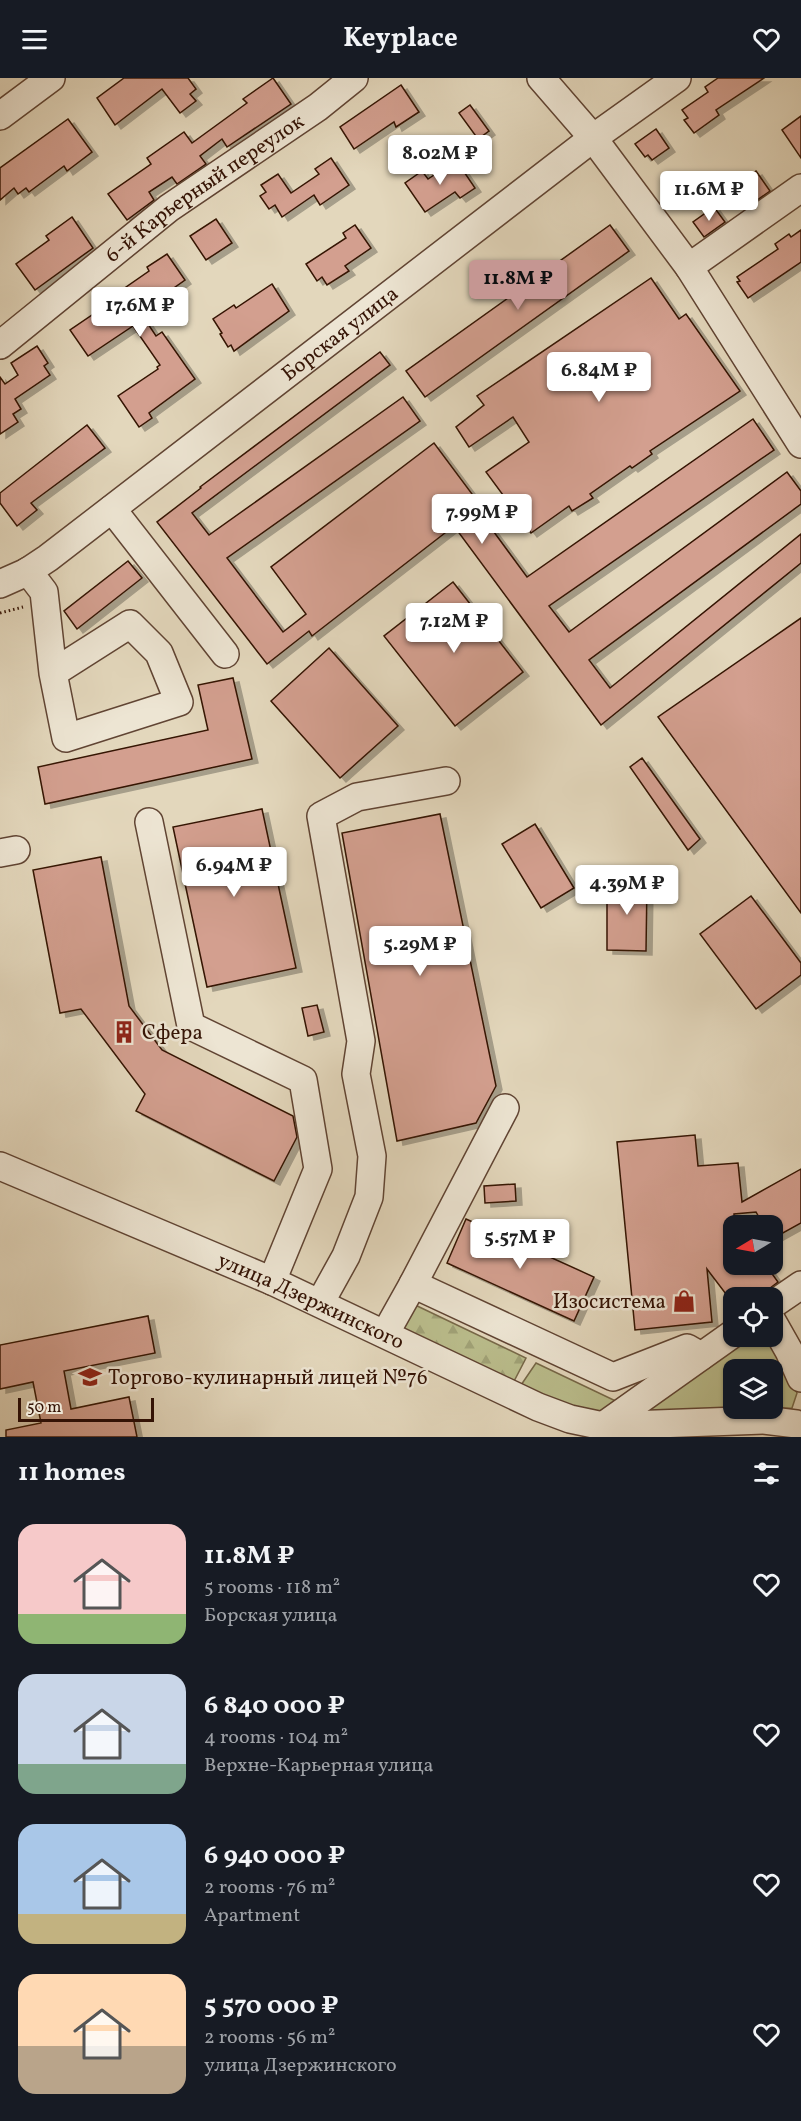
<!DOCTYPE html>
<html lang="en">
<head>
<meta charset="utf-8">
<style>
  :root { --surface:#171b24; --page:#242831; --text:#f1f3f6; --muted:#9ea1a6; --accent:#c59692 }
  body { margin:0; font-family:Vollkorn,serif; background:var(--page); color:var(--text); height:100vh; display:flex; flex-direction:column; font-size:22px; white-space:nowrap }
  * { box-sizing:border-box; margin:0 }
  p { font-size:20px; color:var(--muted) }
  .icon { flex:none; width:33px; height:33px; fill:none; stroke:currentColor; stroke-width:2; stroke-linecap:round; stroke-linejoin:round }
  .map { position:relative; height:1359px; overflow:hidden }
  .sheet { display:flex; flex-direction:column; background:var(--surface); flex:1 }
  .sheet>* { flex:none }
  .needle { width:39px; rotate:260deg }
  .fabs { position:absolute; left:723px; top:1137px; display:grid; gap:12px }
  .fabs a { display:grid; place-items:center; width:60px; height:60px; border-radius:12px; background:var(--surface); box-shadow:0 2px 4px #0004; font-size:30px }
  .scale { position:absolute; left:18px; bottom:15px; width:136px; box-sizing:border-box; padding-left:6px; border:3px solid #341305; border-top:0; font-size:16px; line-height:21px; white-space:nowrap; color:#341305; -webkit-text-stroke:4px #ede5d3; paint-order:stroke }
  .price { position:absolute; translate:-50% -51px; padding:0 14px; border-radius:6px; background:#fff; color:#222; font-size:20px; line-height:39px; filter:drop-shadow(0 2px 3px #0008) }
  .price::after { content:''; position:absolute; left:50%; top:36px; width:18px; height:14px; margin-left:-9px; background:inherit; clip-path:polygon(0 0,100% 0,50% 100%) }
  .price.on { background:var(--accent); color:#111 }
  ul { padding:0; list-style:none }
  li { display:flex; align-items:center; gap:18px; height:150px; padding:0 18px }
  li span { display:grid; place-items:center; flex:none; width:168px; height:120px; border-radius:18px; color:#555 }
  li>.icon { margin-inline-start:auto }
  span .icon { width:72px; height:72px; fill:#fffc; stroke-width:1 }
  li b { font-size:26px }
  h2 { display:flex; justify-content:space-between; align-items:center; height:72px; padding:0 18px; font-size:26px }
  header { display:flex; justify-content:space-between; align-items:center; height:78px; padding:0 18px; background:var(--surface); font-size:27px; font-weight:700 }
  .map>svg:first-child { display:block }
  .green { fill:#babd8c; stroke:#776848; stroke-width:1.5; fill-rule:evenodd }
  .forest { fill:url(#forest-firs); stroke:#776848; stroke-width:1.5 }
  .building { fill:#d39f8f; stroke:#341305; stroke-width:1.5; filter:url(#shadow) }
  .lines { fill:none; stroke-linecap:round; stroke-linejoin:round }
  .minor-casing { stroke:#604433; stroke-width:30 }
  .path { stroke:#341305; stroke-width:3; stroke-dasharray:1.5 3; stroke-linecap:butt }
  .minor { stroke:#ede5d3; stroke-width:27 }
  .labels { text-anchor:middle; stroke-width:5; stroke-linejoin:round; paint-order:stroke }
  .street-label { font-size:21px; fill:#341305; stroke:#ede5d3 }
  .poi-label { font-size:21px; fill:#341305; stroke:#ede5d3; text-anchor:start }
</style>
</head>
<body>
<header><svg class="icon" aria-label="menu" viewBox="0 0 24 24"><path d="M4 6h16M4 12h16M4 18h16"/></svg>Keyplace<svg class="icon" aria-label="heart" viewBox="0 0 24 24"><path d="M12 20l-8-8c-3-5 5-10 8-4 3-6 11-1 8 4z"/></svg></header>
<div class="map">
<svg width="801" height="1359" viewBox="0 0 801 1359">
  <defs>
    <pattern id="forest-firs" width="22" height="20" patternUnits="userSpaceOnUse" patternTransform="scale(1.5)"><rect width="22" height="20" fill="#babd8c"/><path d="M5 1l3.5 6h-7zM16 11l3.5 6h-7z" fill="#a0a277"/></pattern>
    <filter id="shadow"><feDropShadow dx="6" dy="4" stdDeviation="0" flood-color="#0004"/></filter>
  </defs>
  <rect width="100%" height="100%" fill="#e3d7bc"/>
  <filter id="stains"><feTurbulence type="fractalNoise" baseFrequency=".00333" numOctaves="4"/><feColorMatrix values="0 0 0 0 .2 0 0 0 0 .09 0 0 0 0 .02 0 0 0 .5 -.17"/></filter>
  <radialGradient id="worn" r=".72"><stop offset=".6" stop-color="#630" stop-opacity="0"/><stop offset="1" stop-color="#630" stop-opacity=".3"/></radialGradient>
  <g class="green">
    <path d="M751 1259H767L797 1315 792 1330 630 1340ZM734 1292H772V1330H734Z"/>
    <path d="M536 1285 622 1326 591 1340 517 1313Z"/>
  </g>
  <path class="forest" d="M411 1225 526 1280 511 1309 398 1253Z"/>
  <g class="building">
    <path d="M124 0H188L196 11 190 16 196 23 180 35 162 11 115 47 97 20Z"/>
    <path d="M273 0 291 26 227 69 222 61 200 78 206 86 177 106 172 99 149 114 154 122 127 142 108 116 151 86 147 80 184 54 192 65 247 25 243 21Z"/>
    <path d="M718 0H764L716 32 719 37 694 55 684 42 688 40 682 32 708 14 705 9Z"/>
    <path d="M401 7 419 34 396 49 394 44 354 71 340 49Z"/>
    <path d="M470 27 489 53 478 61 459 35Z"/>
    <path d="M801 38V80L782 52Z"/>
    <path d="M68 41 92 74 67 93 64 88 29 114 26 110 18 116 14 110 0 122V90Z"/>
    <path d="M656 51 669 70 652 82 648 77 645 79 635 66Z"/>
    <path d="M331 80 349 107 320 127 314 117 282 139 275 127 269 131 260 118 266 114 261 107 278 96 291 115 319 96 315 91Z"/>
    <path d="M456 82 475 110 460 120 455 114 425 134 405 105 422 93 428 101Z"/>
    <path d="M756 93 770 113 749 128 735 108Z"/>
    <path d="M714 129 725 144 704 159 693 144Z"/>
    <path d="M72 139 93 170 35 212 16 186 49 162 46 158Z"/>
    <path d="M216 141 232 165 206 182 190 158Z"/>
    <path d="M355 147 371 170 345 188 349 193 327 207 322 199 317 203 306 186 346 160 343 155Z"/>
    <path d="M610 147 629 173 425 319 406 293Z"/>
    <path d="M801 152V184L748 220 737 204 740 203 737 199 778 171 775 166 789 156 791 159Z"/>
    <path d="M167 176 185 202 140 234 156 258 162 254 195 301 149 335 152 340 139 349 118 318 158 291 157 289 160 287 133 248 88 278 70 252 108 226 106 223 149 193 147 189Z"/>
    <path d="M651 200 679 241 686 236 740 313 650 373 652 376 632 390 630 388 590 416 593 420 572 433 569 428 531 455 486 394 529 364 513 339 469 369 456 349 484 327 477 318Z"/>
    <path d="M272 206 289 233 234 273 231 267 228 269 220 256 222 255 213 241 234 227 236 230Z"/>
    <path d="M37 268 48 285 44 288 50 297 15 321 21 331 13 336 18 344 0 356V299L5 306 18 297 11 285Z"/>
    <path d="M380 274 390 287 192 435 209 457 403 319 420 343 227 480 283 554 306 536 271 489 434 365 481 428 477 431 527 499 753 341 774 372 549 528 569 554 787 394 801 413V426L589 582 610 610 801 456V485L601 647 454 448 312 558 309 553 267 586 157 444 201 410 200 409Z"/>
    <path d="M87 347 105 370 31 425 37 432 17 448 0 425V415Z"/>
    <path d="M128 483 142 500 77 551 64 533Z"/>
    <path d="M453 504 523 594 455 648 384 558Z"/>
    <path d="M801 540V835L658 639Z"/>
    <path d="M329 570 398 648 340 700 271 623Z"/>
    <path d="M233 600 252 681 45 726 38 689 208 652 198 607Z"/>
    <path d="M642 680 700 761 688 772 630 689Z"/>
    <path d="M262 731 296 890 207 909 173 749Z"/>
    <path d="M440 736 496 1008 476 1045 397 1063 342 755Z"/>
    <path d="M535 746 574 810 541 830 502 766Z"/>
    <path d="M101 779 129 928 162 972 293 1038 297 1059 274 1103 136 1033 145 1016 81 931 60 935 33 792Z"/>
    <path d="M607 804 647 805 646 873 607 872Z"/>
    <path d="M751 818 801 885V897L756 931 700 856Z"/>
    <path d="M317 927 324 954 308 958 302 930Z"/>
    <path d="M695 1057 698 1088 738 1085 742 1124 801 1091V1145L772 1161V1148H764L756 1134 734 1136V1186H765L778 1204 757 1220H729L707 1191 712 1244 635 1252 617 1064Z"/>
    <path d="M515 1106 516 1123 485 1125 484 1108Z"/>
    <path d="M466 1141 594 1199 574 1243 447 1185Z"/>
    <path d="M148 1238 155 1275 64 1293 71 1331 129 1319 137 1359H6V1352L41 1345 33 1304 0 1311V1267Z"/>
  </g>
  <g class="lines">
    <g class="minor-casing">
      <g id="minor">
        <path d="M541 0 593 60 689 189 801 366"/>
        <path d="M0 38 51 0"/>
        <path d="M689 189 801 110"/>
        <path id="s1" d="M0 267 169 130 318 29 354 0"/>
        <path d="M112 431 225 576"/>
        <path d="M28 493 44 514 53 595 66 660 179 624 159 575 130 546 53 595"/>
        <path id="s2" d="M0 506 27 494 48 480 593 60 677 0"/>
        <path d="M149 744 191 948 303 1002 318 1091 272 1203"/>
        <path d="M0 775 16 772"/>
        <path id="s3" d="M0 1088 272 1203 538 1329 570 1341 603 1348 764 1342 796 1346 801 1349"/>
        <path d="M413 1206 505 1030"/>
        <path d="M320 1225 346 1178 369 1119 372 1078 356 996 361 963 321 738 357 719 446 703"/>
        <path d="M772 1227 801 1207"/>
        <path d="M772 1243 789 1273 801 1300"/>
        <path d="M385 1256 413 1206 613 1299 687 1270 701 1278"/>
        <path d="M603 1348 734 1255"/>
      </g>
    </g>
    <path class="path" d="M0 535 23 529"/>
    <use href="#minor" class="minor"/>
  </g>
  <defs>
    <g id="building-bare" transform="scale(1.8)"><path d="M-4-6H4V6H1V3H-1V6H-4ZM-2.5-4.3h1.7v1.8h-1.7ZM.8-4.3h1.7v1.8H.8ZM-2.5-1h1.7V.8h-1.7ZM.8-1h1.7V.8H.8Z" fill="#8f2418" stroke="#ede5d3" stroke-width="2.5" paint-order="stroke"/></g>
    <g id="shop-bare" transform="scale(1.8)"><path d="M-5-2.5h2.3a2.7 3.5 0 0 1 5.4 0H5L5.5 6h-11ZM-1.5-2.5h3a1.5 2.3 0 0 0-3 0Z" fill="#8f2418" stroke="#ede5d3" stroke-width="2.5" paint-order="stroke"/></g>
    <g id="school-bare" transform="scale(1.8)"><path d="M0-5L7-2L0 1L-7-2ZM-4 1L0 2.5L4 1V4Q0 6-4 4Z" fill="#8f2418" stroke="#ede5d3" stroke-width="2.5" paint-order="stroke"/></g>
  </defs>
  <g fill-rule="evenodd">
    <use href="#building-bare" x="124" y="954"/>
    <use href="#shop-bare" x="684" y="1223"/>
    <use href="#school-bare" x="90" y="1299"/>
  </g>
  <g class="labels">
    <g class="street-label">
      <text dy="7" stroke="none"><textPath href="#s1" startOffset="258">6-й Карьерный переулок</textPath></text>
      <text dy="7" stroke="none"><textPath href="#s2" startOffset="423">Борская улица</textPath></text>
      <text dy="7" stroke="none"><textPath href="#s3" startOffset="339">улица Дзержинского</textPath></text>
    </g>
    <g class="poi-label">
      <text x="142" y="961">Сфера</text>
      <text x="666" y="1230" text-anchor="end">Изосистема</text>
      <text x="108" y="1306">Торгово-кулинарный лицей №76</text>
    </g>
  </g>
  <rect width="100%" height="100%" filter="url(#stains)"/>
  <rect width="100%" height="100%" fill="url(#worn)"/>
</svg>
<div class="fabs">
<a><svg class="needle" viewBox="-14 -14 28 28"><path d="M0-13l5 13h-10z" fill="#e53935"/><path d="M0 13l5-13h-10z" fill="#9ea1a6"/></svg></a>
<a><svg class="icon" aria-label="locate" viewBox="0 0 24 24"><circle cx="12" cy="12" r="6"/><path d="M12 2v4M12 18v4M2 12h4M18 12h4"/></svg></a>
<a><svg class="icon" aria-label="layers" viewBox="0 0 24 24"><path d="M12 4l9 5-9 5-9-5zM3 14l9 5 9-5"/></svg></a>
</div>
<div class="scale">50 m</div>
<b class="price" style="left:440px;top:108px">8.02M ₽</b>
<b class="price" style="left:709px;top:144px">11.6M ₽</b>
<b class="price on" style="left:518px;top:233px">11.8M ₽</b>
<b class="price" style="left:140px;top:260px">17.6M ₽</b>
<b class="price" style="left:599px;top:325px">6.84M ₽</b>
<b class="price" style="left:482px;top:467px">7.99M ₽</b>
<b class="price" style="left:454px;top:576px">7.12M ₽</b>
<b class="price" style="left:234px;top:820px">6.94M ₽</b>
<b class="price" style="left:627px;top:838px">4.39M ₽</b>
<b class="price" style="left:420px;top:899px">5.29M ₽</b>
<b class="price" style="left:520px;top:1192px">5.57M ₽</b>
</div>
<section class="sheet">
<h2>11 homes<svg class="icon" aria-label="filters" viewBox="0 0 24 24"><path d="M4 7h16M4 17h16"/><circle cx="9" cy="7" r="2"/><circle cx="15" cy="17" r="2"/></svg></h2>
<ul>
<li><span style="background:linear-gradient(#f6c9c9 75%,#8fb573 0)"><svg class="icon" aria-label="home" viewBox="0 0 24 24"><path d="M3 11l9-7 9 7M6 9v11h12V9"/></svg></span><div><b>11.8M ₽</b><p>5 rooms · 118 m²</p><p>Борская улица</p></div><svg class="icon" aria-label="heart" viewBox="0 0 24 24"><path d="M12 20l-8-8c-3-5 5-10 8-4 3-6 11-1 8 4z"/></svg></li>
<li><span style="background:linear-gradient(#c9d6e8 75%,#7fa58c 0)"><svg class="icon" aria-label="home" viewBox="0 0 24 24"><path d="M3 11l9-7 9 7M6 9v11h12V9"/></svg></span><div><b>6 840 000 ₽</b><p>4 rooms · 104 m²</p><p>Верхне-Карьерная улица</p></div><svg class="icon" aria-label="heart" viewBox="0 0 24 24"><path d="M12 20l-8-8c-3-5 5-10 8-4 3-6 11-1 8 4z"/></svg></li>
<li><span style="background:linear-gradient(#a9c7e8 75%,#c2b280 0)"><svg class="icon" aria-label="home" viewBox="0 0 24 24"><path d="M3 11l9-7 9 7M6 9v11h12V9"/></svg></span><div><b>6 940 000 ₽</b><p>2 rooms · 76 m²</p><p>Apartment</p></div><svg class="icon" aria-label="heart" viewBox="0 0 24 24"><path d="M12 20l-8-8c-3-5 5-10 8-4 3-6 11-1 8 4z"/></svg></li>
<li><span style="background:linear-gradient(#ffd9b3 60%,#b9a48a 0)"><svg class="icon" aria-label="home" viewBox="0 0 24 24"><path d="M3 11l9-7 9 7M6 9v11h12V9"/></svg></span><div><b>5 570 000 ₽</b><p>2 rooms · 56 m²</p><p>улица Дзержинского</p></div><svg class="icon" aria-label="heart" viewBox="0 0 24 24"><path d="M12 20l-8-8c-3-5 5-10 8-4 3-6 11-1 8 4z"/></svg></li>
</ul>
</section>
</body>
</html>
